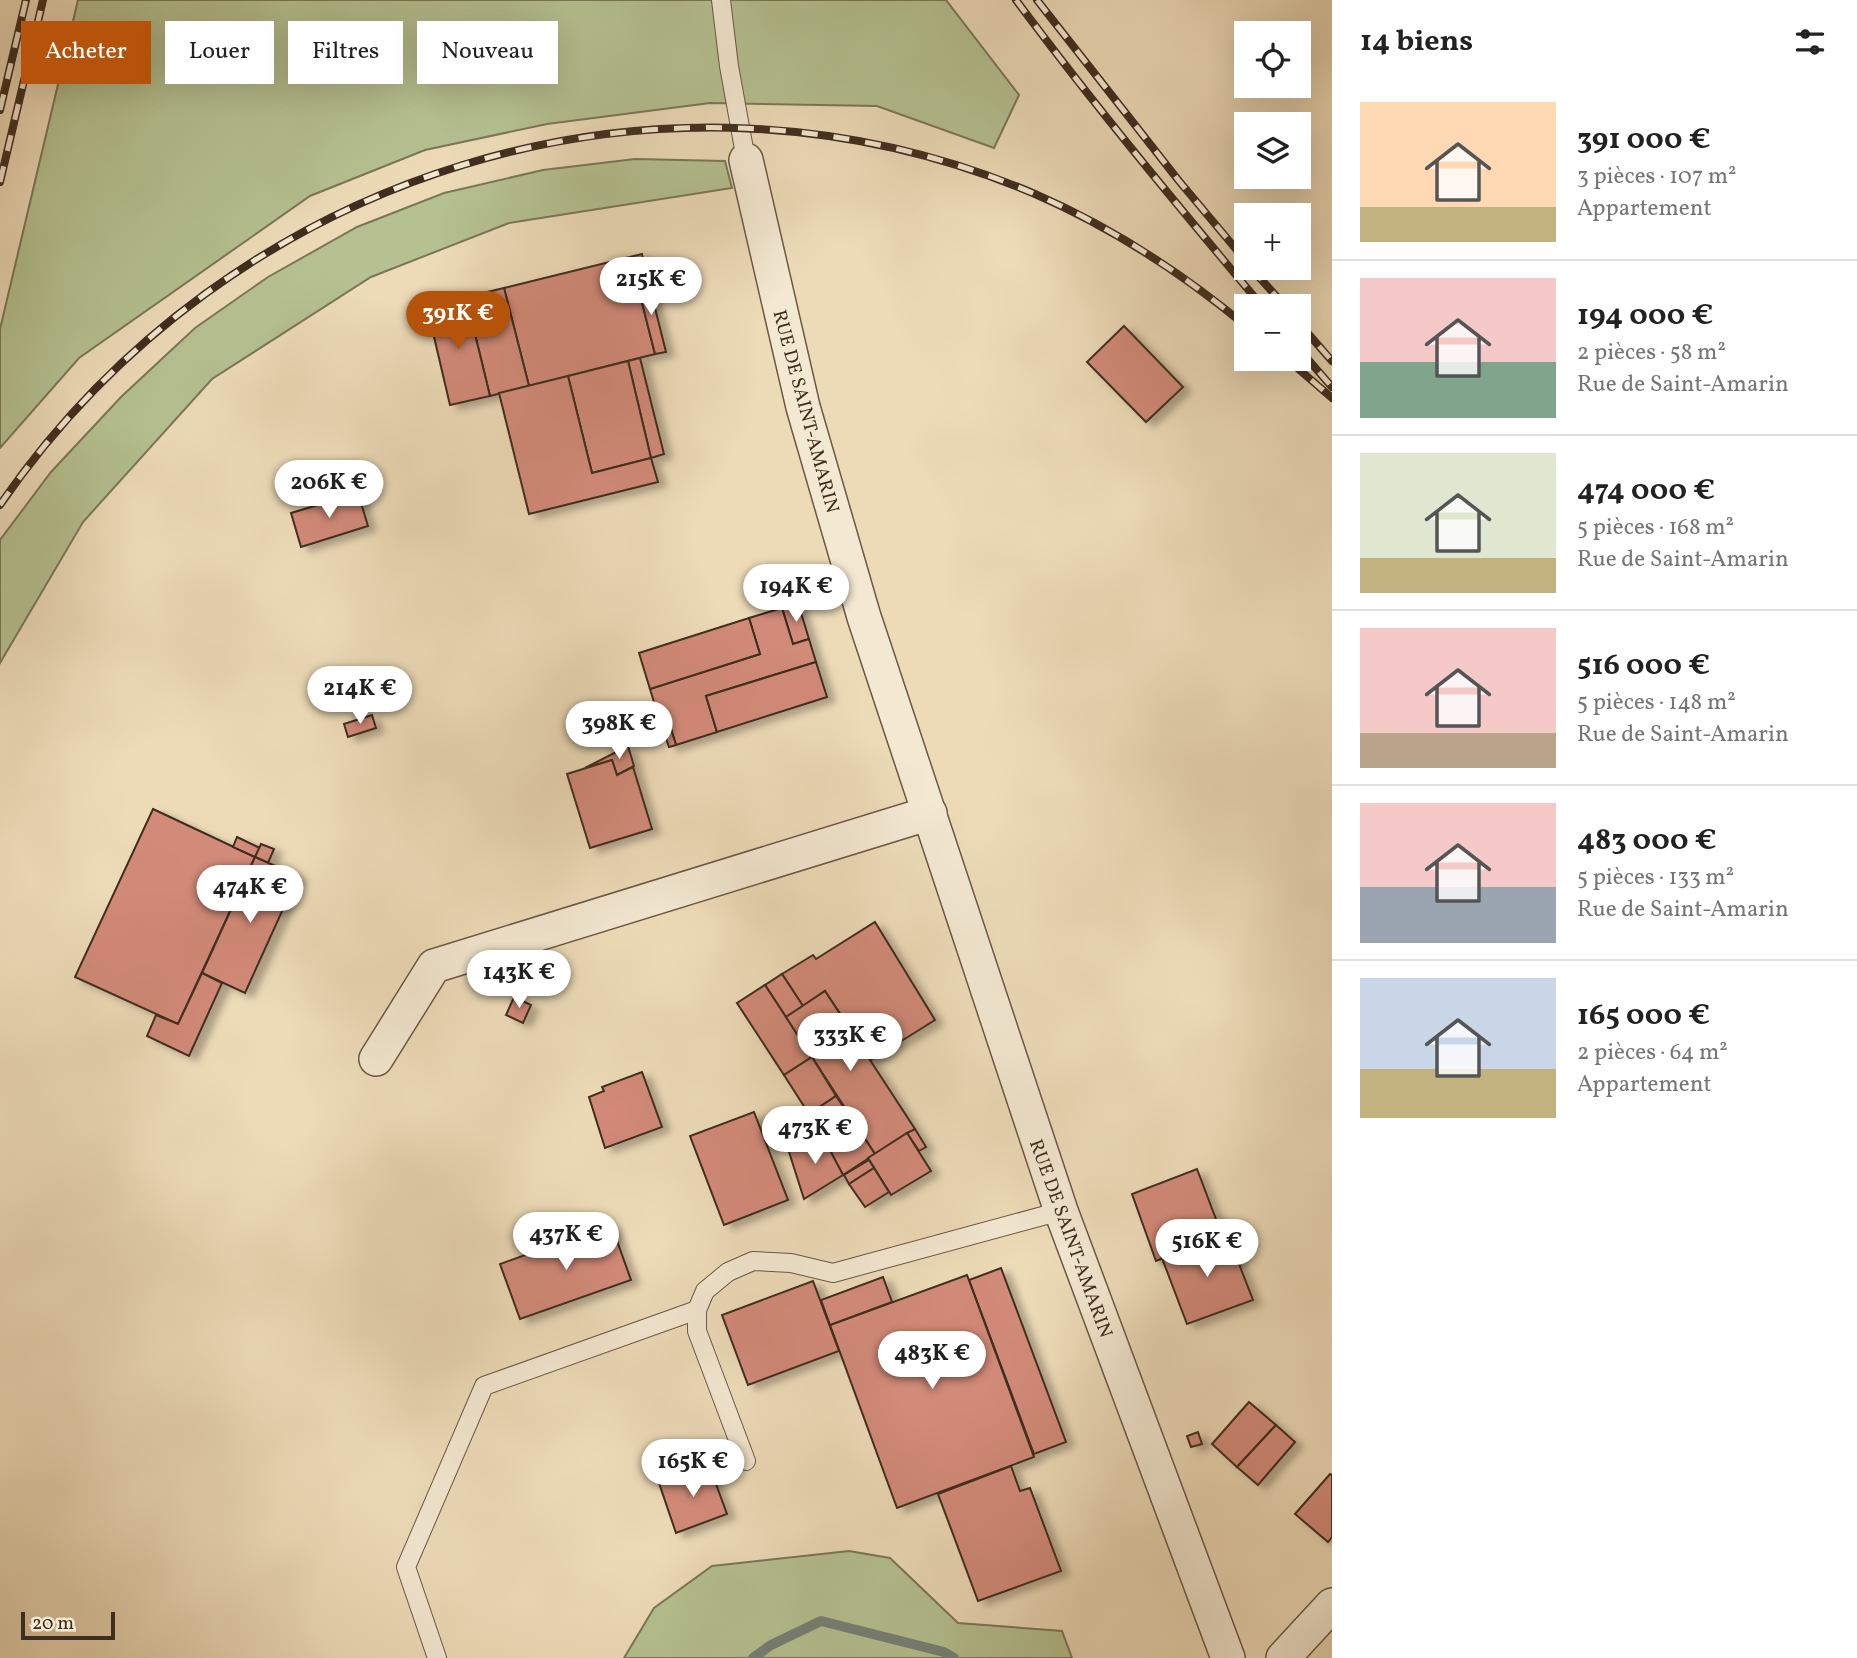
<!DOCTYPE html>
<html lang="fr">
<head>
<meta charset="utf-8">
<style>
  :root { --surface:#fff; --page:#f6f6f6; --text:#222; --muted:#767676; --line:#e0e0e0; --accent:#b45309 }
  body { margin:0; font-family:Vollkorn,serif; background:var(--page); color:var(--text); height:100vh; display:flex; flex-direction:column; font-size:26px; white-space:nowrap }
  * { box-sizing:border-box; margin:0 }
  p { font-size:23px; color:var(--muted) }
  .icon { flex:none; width:38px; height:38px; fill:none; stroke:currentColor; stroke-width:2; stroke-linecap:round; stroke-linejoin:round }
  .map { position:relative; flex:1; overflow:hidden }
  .sheet { display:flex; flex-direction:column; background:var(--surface); width:525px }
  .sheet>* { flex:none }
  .top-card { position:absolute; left:21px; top:21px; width:665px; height:63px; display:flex; gap:14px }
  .controls { position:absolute; left:1234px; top:21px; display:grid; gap:14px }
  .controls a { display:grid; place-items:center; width:77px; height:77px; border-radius:0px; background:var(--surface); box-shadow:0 7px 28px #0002; font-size:35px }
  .scale { position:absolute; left:21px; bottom:18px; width:94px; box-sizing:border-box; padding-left:7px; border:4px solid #402d1f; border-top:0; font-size:19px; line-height:24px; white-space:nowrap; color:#402d1f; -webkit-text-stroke:5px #f3e8d1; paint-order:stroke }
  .price { position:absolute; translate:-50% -60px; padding:0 16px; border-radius:24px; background:#fff; color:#222; font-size:23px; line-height:46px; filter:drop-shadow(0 2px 4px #0008) }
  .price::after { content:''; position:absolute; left:50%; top:42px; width:21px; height:16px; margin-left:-10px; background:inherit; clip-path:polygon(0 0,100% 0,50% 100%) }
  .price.selected { background:var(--accent); color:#fff }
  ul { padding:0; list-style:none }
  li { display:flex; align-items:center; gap:21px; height:175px; padding:0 28px }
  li+li { border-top:2px solid var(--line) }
  li span { display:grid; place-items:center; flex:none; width:196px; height:140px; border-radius:0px; color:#555 }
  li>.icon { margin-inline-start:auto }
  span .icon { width:84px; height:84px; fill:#fffc; stroke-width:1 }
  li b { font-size:30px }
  h2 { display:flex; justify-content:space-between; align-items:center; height:84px; padding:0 28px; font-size:30px }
  .pill { padding:0 24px; border-radius:0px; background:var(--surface); box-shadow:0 7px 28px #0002; font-size:24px; line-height:63px }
  .pill.selected { background:var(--accent); color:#fff }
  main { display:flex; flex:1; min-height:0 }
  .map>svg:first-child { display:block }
  .green { fill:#b5c191; stroke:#7a7758; stroke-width:2 }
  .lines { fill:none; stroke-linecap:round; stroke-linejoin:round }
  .stream { stroke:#758277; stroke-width:10 }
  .building { fill:#d28a79; stroke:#402d1f; stroke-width:2; filter:url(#shadow) }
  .lane-casing { stroke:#6b5845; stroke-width:20 }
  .street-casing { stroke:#6b5845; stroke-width:36 }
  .lane { stroke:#f3e8d1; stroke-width:18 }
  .street { stroke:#f3e8d1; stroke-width:33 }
  .rail-casing { stroke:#402d1f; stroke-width:8 }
  .rail { stroke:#f3e8d1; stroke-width:5; stroke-dasharray:16; stroke-linecap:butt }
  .labels { text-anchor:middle; stroke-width:5; stroke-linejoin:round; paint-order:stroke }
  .street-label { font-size:19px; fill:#402d1f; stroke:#f3e8d1 }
</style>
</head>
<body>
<main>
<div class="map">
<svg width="1332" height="1658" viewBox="0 0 1332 1658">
  <defs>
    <filter id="shadow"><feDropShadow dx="8" dy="4.5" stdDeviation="3.5" flood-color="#0004"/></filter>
  </defs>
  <rect width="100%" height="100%" fill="#eddbb8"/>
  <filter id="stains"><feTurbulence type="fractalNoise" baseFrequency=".00286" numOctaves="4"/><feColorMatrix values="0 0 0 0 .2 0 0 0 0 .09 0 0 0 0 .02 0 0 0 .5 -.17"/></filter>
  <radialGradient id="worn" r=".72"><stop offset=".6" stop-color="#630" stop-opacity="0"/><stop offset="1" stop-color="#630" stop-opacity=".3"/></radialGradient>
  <g class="green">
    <path d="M78 0H946L1019 95 994 148 877 106 710 103 547 124 425 150 310 196 79 358 0 448V329Z"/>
    <path d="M635 159 725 161 732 188 509 223 371 277 212 379 83 522 0 663V540L51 472 121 397 195 328 268 277 357 227 444 193 543 170Z"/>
    <path d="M849 1551 890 1558 958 1623 1062 1631 1072 1658H624L654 1608 712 1566Z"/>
  </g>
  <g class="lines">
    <path class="stream" d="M753 1658 771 1645 821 1621 944 1652 954 1658"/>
  </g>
  <g class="building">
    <path d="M642 254 648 280 637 283 655 354 529 386 504 288Z"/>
    <path d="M648 280 666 352 655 354 637 283Z"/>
    <path d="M504 288 529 386 490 396 466 297Z"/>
    <path d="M466 297 490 396 450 405 427 307Z"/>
    <path d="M1124 326 1183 387 1146 422 1087 362Z"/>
    <path d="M640 358 664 454 651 458 628 361Z"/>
    <path d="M628 361 651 458 592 473 568 376Z"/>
    <path d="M568 376 592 473 651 458 658 482 529 514 499 393Z"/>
    <path d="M358 493 368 526 301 547 291 513Z"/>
    <path d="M798 603 809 639 793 644 782 608Z"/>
    <path d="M782 608 793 644 809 639 816 662 706 696 717 732 676 745 665 710 657 712 650 689 760 654 749 618Z"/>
    <path d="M749 618 760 654 650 689 639 653Z"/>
    <path d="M816 662 827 697 717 732 706 696Z"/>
    <path d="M665 710 676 745 669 747 657 712Z"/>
    <path d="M372 715 376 728 348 737 344 724Z"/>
    <path d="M628 746 634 766 617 775 612 760 585 768Z"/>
    <path d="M612 760 617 775 633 767 652 829 590 848 567 774Z"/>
    <path d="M153 809 255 857 178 1024 75 977Z"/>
    <path d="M237 837 260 848 255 857 233 847Z"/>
    <path d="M261 844 274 849 268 863 255 857Z"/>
    <path d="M255 857 298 876 245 993 202 973Z"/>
    <path d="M875 922 935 1020 871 1060 825 991 803 1006 782 974 813 955 816 959Z"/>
    <path d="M202 973 222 983 189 1056 147 1036 156 1015 178 1024Z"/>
    <path d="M782 974 803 1006 786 1017 765 985Z"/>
    <path d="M765 985 812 1057 784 1075 737 1003Z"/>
    <path d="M825 991 915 1129 875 1154 786 1017Z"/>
    <path d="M514 997 531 1005 523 1023 506 1015Z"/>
    <path d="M812 1057 836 1096 809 1114 784 1075Z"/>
    <path d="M642 1072 662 1127 605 1148 589 1097 604 1091 602 1087Z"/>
    <path d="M836 1096 875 1154 843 1175 809 1114Z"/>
    <path d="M754 1112 788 1200 724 1225 690 1136Z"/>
    <path d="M915 1129 926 1147 919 1151 907 1133Z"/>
    <path d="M821 1133 843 1175 804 1199 789 1152Z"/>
    <path d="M907 1133 931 1171 891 1195 868 1158Z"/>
    <path d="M869 1160 874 1168 849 1184 844 1175Z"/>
    <path d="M874 1168 889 1192 865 1207 849 1184Z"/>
    <path d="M1197 1169 1222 1235 1156 1261 1132 1194Z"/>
    <path d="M611 1224 631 1280 520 1319 500 1264Z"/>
    <path d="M1227 1233 1253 1300 1187 1324 1162 1258Z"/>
    <path d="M1001 1268 1066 1442 1034 1454 969 1280Z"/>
    <path d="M967 1275 1034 1457 897 1508 830 1325Z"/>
    <path d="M883 1277 892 1302 830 1325 821 1300Z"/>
    <path d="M813 1281 839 1351 748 1385 722 1315Z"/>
    <path d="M1249 1402 1276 1425 1237 1467 1212 1444Z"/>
    <path d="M1276 1425 1295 1442 1258 1485 1237 1467Z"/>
    <path d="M1198 1432 1202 1444 1191 1447 1187 1436Z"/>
    <path d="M709 1465 727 1514 676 1533 659 1483Z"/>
    <path d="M1011 1466 1020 1491 1030 1488 1061 1571 978 1601 938 1494Z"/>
    <path d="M1330 1474 1332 1475V1537L1328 1542 1295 1514Z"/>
  </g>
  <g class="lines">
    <g class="lane-casing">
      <g id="lane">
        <path d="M721 0 729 66 746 160"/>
        <path d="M746 1461 697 1331V1310L705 1291 728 1272 753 1261 791 1263 833 1273 1061 1211"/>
        <path d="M437 1658 406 1567 484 1386 697 1310"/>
      </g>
    </g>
    <g class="street-casing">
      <g id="street">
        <path d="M746 160 803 407 864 617 1061 1211 1228 1658"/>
        <path d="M376 1059 434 966 930 813"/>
        <path d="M1283 1658 1332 1605"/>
      </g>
    </g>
    <use href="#lane" class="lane"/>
    <use href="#street" class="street"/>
    <g class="rail-casing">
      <g id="rail">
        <path d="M1016 0C1094 105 1178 206 1262 306"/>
        <path d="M1037 0 1179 181 1246 261"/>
        <path d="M0 110 26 0"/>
        <path d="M0 182 43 0"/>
        <path d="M1251 268 1285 306"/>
        <path d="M1298 322 1332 361"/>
        <path d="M1298 348 1332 387"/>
        <path d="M1287 359 1332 398"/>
        <path d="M0 505C228 173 661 34 1035 194 1111 227 1182 273 1246 326"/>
      </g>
    </g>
    <use href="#rail" class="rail"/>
  </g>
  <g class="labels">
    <g class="street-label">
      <text transform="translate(807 411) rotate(75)" y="7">RUE DE SAINT-AMARIN</text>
      <text transform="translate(1072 1238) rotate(70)" y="7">RUE DE SAINT-AMARIN</text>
    </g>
  </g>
  <rect width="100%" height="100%" filter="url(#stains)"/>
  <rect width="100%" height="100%" fill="url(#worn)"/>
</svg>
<div class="controls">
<a><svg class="icon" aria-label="locate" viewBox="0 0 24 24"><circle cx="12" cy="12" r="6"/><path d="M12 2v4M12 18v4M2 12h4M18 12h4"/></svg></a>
<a><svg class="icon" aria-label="layers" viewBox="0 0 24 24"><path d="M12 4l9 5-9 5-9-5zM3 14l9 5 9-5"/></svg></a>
<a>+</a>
<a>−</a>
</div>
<div class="scale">20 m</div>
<b class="price" style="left:651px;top:317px">215K €</b>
<b class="price selected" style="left:458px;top:351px">391K €</b>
<b class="price" style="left:329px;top:520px">206K €</b>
<b class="price" style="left:796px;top:624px">194K €</b>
<b class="price" style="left:360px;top:726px">214K €</b>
<b class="price" style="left:619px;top:761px">398K €</b>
<b class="price" style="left:250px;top:925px">474K €</b>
<b class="price" style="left:519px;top:1010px">143K €</b>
<b class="price" style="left:850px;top:1073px">333K €</b>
<b class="price" style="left:815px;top:1166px">473K €</b>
<b class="price" style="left:566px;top:1272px">437K €</b>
<b class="price" style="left:1207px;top:1279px">516K €</b>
<b class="price" style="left:932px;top:1391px">483K €</b>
<b class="price" style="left:693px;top:1499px">165K €</b>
<div class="top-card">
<a class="pill selected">Acheter</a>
<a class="pill">Louer</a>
<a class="pill">Filtres</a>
<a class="pill">Nouveau</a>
</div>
</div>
<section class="sheet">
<h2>14 biens<svg class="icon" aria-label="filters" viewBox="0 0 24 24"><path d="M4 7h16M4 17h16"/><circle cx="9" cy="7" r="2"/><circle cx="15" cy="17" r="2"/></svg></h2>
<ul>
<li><span style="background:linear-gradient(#ffd9b3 75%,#c2b280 0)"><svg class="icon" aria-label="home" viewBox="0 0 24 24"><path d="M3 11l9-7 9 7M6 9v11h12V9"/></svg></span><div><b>391 000 €</b><p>3 pièces · 107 m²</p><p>Appartement</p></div></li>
<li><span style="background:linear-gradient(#f6c9c9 60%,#7fa58c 0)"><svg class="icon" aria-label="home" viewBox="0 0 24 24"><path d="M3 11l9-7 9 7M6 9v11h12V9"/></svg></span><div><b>194 000 €</b><p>2 pièces · 58 m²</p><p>Rue de Saint-Amarin</p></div></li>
<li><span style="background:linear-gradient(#dfe7d0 75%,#c2b280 0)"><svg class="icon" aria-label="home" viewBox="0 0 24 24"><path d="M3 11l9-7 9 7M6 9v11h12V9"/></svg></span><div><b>474 000 €</b><p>5 pièces · 168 m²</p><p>Rue de Saint-Amarin</p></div></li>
<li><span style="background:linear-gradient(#f6c9c9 75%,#b9a48a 0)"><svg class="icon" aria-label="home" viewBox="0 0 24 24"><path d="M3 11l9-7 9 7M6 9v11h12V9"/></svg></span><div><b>516 000 €</b><p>5 pièces · 148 m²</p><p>Rue de Saint-Amarin</p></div></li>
<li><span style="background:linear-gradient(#f6c9c9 60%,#9aa5b1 0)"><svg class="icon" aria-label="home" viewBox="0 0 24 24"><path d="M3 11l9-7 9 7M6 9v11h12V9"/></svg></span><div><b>483 000 €</b><p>5 pièces · 133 m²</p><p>Rue de Saint-Amarin</p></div></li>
<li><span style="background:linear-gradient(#c9d6e8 65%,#c2b280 0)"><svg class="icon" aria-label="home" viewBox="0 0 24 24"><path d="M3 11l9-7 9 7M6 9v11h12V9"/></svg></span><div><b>165 000 €</b><p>2 pièces · 64 m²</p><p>Appartement</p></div></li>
</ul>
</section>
</main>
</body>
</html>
